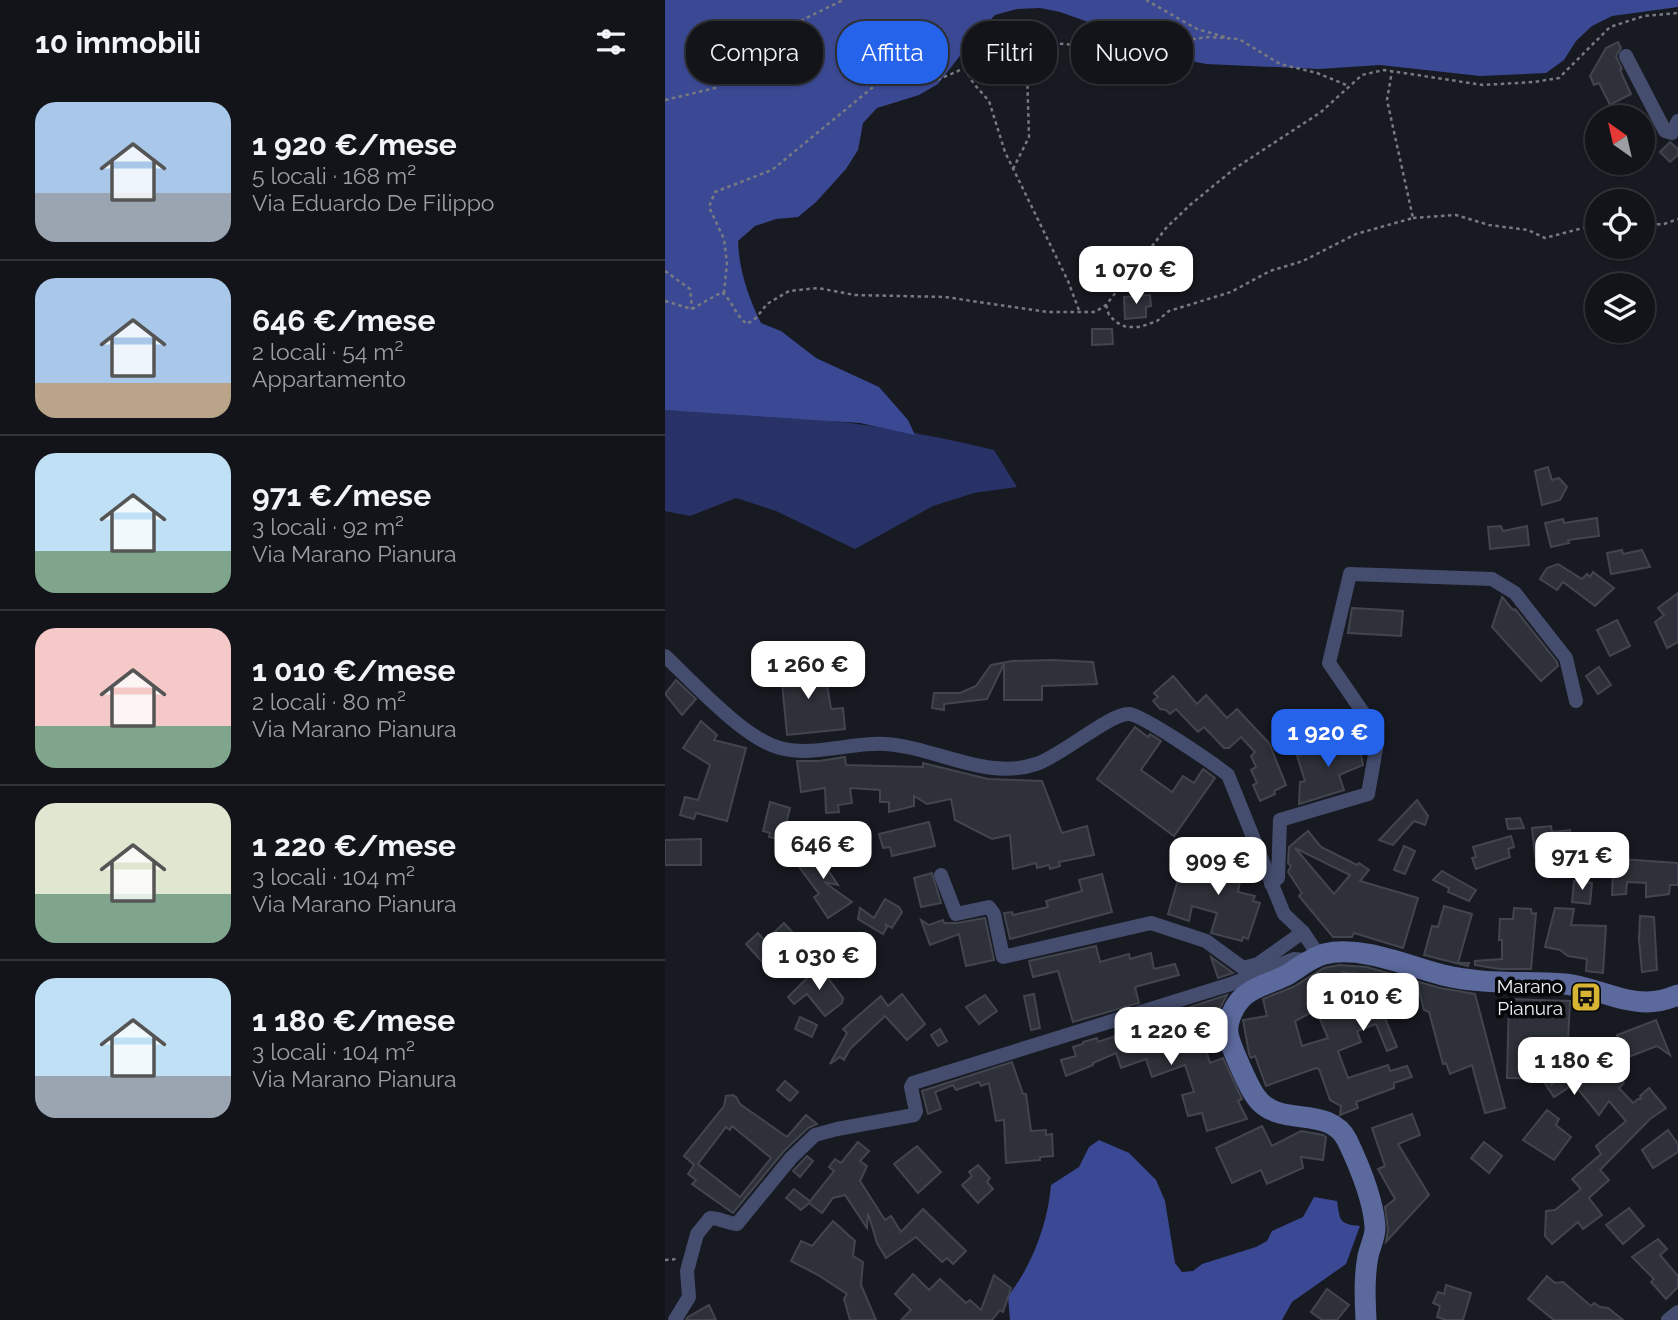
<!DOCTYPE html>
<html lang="it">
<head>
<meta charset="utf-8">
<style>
  :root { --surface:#12141a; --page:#1f2127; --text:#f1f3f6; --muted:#9c9ea2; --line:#313339; --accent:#2563eb }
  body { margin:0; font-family:Raleway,sans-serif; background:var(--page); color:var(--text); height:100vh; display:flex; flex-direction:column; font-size:26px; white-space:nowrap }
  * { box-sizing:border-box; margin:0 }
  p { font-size:23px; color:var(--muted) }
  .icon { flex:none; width:38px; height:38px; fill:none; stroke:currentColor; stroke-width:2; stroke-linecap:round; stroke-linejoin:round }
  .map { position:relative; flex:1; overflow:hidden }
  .drawer { display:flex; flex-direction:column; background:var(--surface); width:665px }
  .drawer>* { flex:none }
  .guide { position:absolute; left:21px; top:21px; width:665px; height:63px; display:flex; gap:14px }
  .needle { width:46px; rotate:326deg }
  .fabs { position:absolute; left:920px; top:105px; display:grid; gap:14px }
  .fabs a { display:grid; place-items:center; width:70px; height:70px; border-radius:50%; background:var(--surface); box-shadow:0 2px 5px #0004,0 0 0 2px var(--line); font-size:35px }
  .price { position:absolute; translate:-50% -60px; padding:0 16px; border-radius:14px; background:#fff; color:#222; font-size:23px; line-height:46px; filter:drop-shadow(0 2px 4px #0008) }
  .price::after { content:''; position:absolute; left:50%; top:42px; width:21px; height:16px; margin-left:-10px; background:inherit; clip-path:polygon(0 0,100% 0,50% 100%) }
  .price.active { background:var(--accent); color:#fff }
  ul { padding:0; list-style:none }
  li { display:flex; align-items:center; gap:21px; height:175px; padding:0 35px }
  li+li { border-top:2px solid var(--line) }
  li span { display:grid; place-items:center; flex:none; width:196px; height:140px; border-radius:21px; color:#555 }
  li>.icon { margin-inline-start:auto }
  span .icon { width:84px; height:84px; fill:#fffc; stroke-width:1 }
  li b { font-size:30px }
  h2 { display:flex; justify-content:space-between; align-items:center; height:84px; padding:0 35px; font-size:30px }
  .tag { padding:0 24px; border-radius:28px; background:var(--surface); box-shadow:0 2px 5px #0004,0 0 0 2px var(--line); font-size:24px; line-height:63px }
  .tag.active { background:var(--accent); color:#fff }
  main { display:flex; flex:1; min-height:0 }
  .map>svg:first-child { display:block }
  .green { fill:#283266 }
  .forest { fill:#3b4994 }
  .building { fill:#2e3139; stroke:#42454e; stroke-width:2; fill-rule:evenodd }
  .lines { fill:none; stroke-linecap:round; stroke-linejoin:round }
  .path { stroke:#787a81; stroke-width:2.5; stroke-dasharray:3.5 3.5; stroke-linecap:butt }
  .street { stroke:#444d6d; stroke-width:14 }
  .secondary { stroke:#5b699d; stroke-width:21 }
  .labels { text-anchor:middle; stroke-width:7; stroke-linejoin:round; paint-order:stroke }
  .poi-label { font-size:19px; fill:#eeeff5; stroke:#050608; text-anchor:end }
</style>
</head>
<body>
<main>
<section class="drawer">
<h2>10 immobili<svg class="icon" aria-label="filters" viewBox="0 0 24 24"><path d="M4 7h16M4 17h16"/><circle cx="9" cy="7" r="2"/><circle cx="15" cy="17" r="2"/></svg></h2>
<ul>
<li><span style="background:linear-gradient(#a9c7e8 65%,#9aa5b1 0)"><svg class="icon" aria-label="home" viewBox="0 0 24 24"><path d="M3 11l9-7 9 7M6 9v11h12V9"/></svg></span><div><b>1 920 €/mese</b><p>5 locali · 168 m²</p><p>Via Eduardo De Filippo</p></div></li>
<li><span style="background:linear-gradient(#a9c7e8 75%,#b9a48a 0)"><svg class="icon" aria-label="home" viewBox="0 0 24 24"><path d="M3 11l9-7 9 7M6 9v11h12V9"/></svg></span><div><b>646 €/mese</b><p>2 locali · 54 m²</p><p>Appartamento</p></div></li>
<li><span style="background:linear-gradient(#bfe0f5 70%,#7fa58c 0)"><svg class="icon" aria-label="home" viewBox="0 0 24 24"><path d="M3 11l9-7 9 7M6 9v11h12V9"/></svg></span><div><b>971 €/mese</b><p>3 locali · 92 m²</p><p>Via Marano Pianura</p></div></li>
<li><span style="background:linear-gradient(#f6c9c9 70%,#7fa58c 0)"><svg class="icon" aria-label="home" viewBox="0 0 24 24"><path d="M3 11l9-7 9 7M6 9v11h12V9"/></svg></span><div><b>1 010 €/mese</b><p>2 locali · 80 m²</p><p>Via Marano Pianura</p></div></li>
<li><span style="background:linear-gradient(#dfe7d0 65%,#7fa58c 0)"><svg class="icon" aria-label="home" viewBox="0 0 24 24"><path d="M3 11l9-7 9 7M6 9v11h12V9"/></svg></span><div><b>1 220 €/mese</b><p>3 locali · 104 m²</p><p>Via Marano Pianura</p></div></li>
<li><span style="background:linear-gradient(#bfe0f5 70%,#9aa5b1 0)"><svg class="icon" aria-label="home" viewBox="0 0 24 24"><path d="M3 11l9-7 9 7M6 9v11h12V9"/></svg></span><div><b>1 180 €/mese</b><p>3 locali · 104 m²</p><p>Via Marano Pianura</p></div></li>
</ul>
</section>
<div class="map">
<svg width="1013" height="1320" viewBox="0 0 1013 1320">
  <rect width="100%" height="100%" fill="#181a22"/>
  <path class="green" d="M0 410C110 412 222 423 329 450L352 487 309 493 268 506 190 549 111 511 71 498 25 516 0 511Z"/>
  <g class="forest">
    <path d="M0 0H1013V7L947 16 927 26 911 41 899 60 881 73 815 76 715 65 654 69 541 64 497 55 476 47 457 34 395 12 375 8 352 9 330 15 315 30 273 84 254 95 212 108 198 123 193 150 181 169 151 202 133 217 111 219 90 226 73 241C74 270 83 297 96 323L116 331 151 358 214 387 243 420 250 435 195 423 0 410Z"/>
    <path d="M434 1140 464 1153 491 1180 500 1201 510 1263 517 1272 528 1271 537 1264 591 1247 602 1241 607 1231 638 1217 649 1197 672 1201C675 1221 674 1224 695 1226L681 1264 627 1302 617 1320H345L343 1296C367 1266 383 1223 386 1185L414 1167 424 1147Z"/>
  </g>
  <g class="building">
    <path d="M953 42 956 48 951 56 957 69 955 70 966 94 945 105 934 83 929 85 925 76 941 48Z"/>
    <path d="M1005 142 1013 149V155L1005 162 995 152Z"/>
    <path d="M485 295 486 306 481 307V317L460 319 459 297Z"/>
    <path d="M427 329H447L448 344 427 345Z"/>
    <path d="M883 467 887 480 894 478 902 487 895 500 877 505 870 471Z"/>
    <path d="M932 518 934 536 903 540 904 543 886 547 880 523 898 519 899 523Z"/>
    <path d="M836 526 838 531 862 526 864 545 825 549 823 527Z"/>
    <path d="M957 550 958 554 977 550 985 567 946 574 942 553Z"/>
    <path d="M893 564 917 579 922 574 925 577 928 572 949 588 930 606 898 582 892 590 875 579 882 568Z"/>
    <path d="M1013 593V642L1002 648 990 622 999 615 993 608Z"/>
    <path d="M837 597 848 610 850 609 892 662 893 666 876 681 827 627Z"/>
    <path d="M687 608 738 611 736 636 683 633Z"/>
    <path d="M952 620 965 646 945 656 932 630Z"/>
    <path d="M387 660 428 662 432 684 377 686V700H339V664L322 699 279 704V710L267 708 269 693H295L311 686 326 665 347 661Z"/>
    <path d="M143 663 161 678 166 709 178 708 180 729 122 735 117 683H113L111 668Z"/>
    <path d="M934 667 946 685 933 694 921 676Z"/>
    <path d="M508 676 532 704 541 695 562 718 572 709 604 743 621 785 609 791 610 794 595 801 588 785 592 783 586 770 591 767 586 756 590 752 576 737 564 748H559L539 727 533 732 511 709 505 714 501 710 495 709 488 701 493 697 489 693Z"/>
    <path d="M11 680 31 699 17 715 0 694Z"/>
    <path d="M36 721 52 735 49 740 81 748 62 821 31 813 29 819 15 815 20 797 33 800 45 765 18 748Z"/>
    <path d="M470 727 483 737 485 734 496 741 476 770 507 792 518 776 529 783 538 769 550 778 509 836 432 779Z"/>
    <path d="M695 737 698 747 695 749 698 765 674 775 679 790 634 804 635 782 640 781 632 756Z"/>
    <path d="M180 757 181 765 258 767V763L323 779 377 781 397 833 422 826 429 855 394 862 395 866 385 869 384 865 372 868 371 863 348 869 345 835 327 839 290 820 286 799 262 804 249 796V806L224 812V802H215V790L185 788 187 803 173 805 174 812 161 813 160 788 136 792 132 761H154Z"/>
    <path d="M752 800 763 816 760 825 749 821 728 845 714 840Z"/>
    <path d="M105 802 125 808 117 840 104 837 105 833 98 831Z"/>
    <path d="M855 818 859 828 843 829 841 819Z"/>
    <path d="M264 822 270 846 227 856 225 847 218 848 214 834Z"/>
    <path d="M886 826 887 832 905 830 907 854 870 857 867 828Z"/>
    <path d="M643 831 656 847 692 865 694 863 704 870 695 881 753 898 738 948 689 933 687 937H668L634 896 637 893 623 872 626 866 623 863 624 847ZM630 848 685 875 669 894Z"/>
    <path d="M846 836 849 847 843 849 845 857 811 869 807 858 811 857 808 847Z"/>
    <path d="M36 839V865H0V840Z"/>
    <path d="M931 842 957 850 956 859 1013 863V885H1005L1004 894 981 897V883L962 882 961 894 947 895 948 871 930 870Z"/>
    <path d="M739 846 750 851 740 874 729 870Z"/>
    <path d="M149 848 156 856 168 848 175 857 161 867 173 885 159 882 187 902 163 918 149 897 154 894 131 863Z"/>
    <path d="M546 852 579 859 573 892 590 896 588 901 595 903 583 939 578 937 577 941 546 933 552 913 527 906 524 921 503 914 515 873 538 880Z"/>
    <path d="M777 871 811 890 804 901 783 892 784 888 768 880Z"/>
    <path d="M267 873 276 903 256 907 249 878Z"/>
    <path d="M437 874 447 912 345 939 339 913 347 912 348 915 383 907 381 901 417 891 414 880Z"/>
    <path d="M909 881 927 883 925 904 907 902Z"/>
    <path d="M220 899 234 907 237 912 227 928 220 924 222 927 218 934 193 919 195 908 209 918Z"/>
    <path d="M779 906 807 914 793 963H804L803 966 759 955 767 926 773 927Z"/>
    <path d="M849 908 866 909 867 914 871 913 866 969H834L810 965V961L837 959V940H834L835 919H848Z"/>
    <path d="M890 908 909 909 906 925 941 926 938 973 921 971 922 959 903 956 895 950 880 947Z"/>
    <path d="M975 916 989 917 992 970 977 972 974 939Z"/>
    <path d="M320 918 329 960 301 966 294 934 265 945 256 920 264 925 278 920 279 923H292Z"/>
    <path d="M119 923 140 946 109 975 81 944 93 933 100 941Z"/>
    <path d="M431 946 435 962 464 954 465 959 486 953 489 969 510 964 514 975 470 987 474 1003 408 1022 393 971 368 977 364 961Z"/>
    <path d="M546 957 568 973 553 978Z"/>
    <path d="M674 965 702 967 775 988 810 994 840 1108 820 1113 807 1065 785 1074 781 1063 778 1064 764 1012 759 1010 752 984 719 991 725 1008 717 1011 732 1047 722 1051 711 1024 692 1031 696 1042 673 1051 683 1078 723 1065 725 1071 742 1066 747 1077 729 1083V1088L691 1102 693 1108 675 1115 676 1106 665 1100 654 1069 651 1068 601 1086 590 1056 586 1058 584 1054 578 1020 602 1016 598 999 628 987 659 968ZM677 972 705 975 709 994 690 1005ZM651 1010 663 1038 637 1046 630 1021Z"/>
    <path d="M154 966 178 998 177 1003 160 1016 142 994 129 1004 123 997Z"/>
    <path d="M237 994 260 1024 242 1040 220 1016 185 1049 179 1060 175 1057 165 1064 182 1033 178 1029 216 996 223 1006Z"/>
    <path d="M369 994 375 1028 366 1030 359 996Z"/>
    <path d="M320 995 332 1011 314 1024 301 1007Z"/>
    <path d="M562 995 555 1008 529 1024 519 1009Z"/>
    <path d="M844 999 905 1001 903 1041 888 1040 886 1085 916 1064 914 1062 936 1046 948 1063 944 1065 959 1083 954 1088 968 1103 973 1099H976L975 1096 984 1088 1001 1108 985 1119 935 1170 944 1180 924 1198 937 1215 918 1229 913 1222 887 1244 880 1236 881 1211 890 1210 916 1189 907 1179 936 1154 931 1146 961 1121 944 1101 934 1115 909 1084 889 1097 877 1079 842 1078Z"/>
    <path d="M135 1017 152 1025 147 1037 130 1029Z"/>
    <path d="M492 1017 497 1032 525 1023 527 1026 519 1031 534 1028 545 1063 558 1058 577 1099 573 1101 582 1119 542 1131 537 1113 523 1116 517 1095 529 1092 520 1065 487 1077 481 1059 456 1068 451 1053 428 1063V1065L401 1076 396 1060 411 1056 408 1047 418 1044V1042L432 1038 433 1042 471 1029 469 1024Z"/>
    <path d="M991 1020 1005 1055 992 1046 961 1058 952 1035Z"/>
    <path d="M275 1029 282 1041 273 1046 266 1035Z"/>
    <path d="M347 1062 358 1094H361L366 1131 381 1130V1135L387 1134 388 1156 375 1157V1160L341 1163 339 1120 331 1121 324 1083 316 1086 314 1082 291 1090 288 1085 270 1092 276 1109 263 1114 257 1091Z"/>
    <path d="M120 1081 133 1092 125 1101 112 1090Z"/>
    <path d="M68 1095 71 1097 75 1104 122 1137 141 1115 152 1124 143 1128 119 1151 68 1213 27 1184 31 1180 23 1174 29 1165 19 1156 59 1106 61 1096ZM67 1126 106 1158 75 1197 33 1164 61 1127 65 1130Z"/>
    <path d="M882 1110 894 1119 891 1125 906 1137 889 1160 858 1140Z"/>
    <path d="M747 1114 755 1135 733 1144 764 1195 721 1242 723 1229 720 1207 730 1199 713 1169 720 1166 707 1128Z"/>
    <path d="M597 1126 607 1146 636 1131 658 1135 661 1137 658 1160 636 1157 638 1168 602 1184 596 1170 567 1183 551 1148Z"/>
    <path d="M1003 1130 1013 1144V1152L988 1168 977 1150Z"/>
    <path d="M193 1142 204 1151 195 1161 202 1166 195 1181 220 1220 226 1216 236 1232 258 1209 301 1251 288 1264 282 1258 277 1262 251 1237 221 1258 212 1243 203 1213 202 1228 180 1195 168 1198 157 1213 144 1203 136 1210 121 1198 129 1189 145 1201 169 1171 164 1167 170 1159 176 1163Z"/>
    <path d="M819 1142 837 1156 824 1173 806 1158Z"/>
    <path d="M252 1146 276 1172 253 1193 229 1164Z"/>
    <path d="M142 1156 148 1161 135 1177 128 1171Z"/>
    <path d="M313 1165 325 1178 322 1182 328 1189 313 1203 297 1185 307 1176 304 1172Z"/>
    <path d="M964 1208 979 1226 958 1244 941 1225Z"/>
    <path d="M168 1221 190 1241 188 1256 198 1262 196 1285 211 1320H185L179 1299 182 1294 153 1275 126 1261 136 1241 147 1246Z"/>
    <path d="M993 1239 1002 1249 995 1255 1013 1276V1287L1001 1299 986 1282 989 1279 967 1257Z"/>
    <path d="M248 1274 264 1290 275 1279 301 1303 305 1300 316 1310 329 1275 346 1288 338 1312 335 1310 327 1320H236L246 1310 230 1294Z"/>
    <path d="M882 1276 890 1283 898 1282 926 1306 929 1303 935 1307 943 1308 958 1320H889L863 1299Z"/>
    <path d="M781 1285 806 1293 798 1320H781L772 1317 775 1306 768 1303 773 1292 779 1294Z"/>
    <path d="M662 1289 684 1305 672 1320H657L646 1312Z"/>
    <path d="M44 1305 51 1320H21L23 1317Z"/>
  </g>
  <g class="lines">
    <g class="path">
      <path d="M481 0 532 29 560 37"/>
      <path d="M299 68 309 84 324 101 340 152 403 281 415 313"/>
      <path d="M0 100 50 88 79 66 90 53 121 28 178 0"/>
      <path d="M348 169 364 137 362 70 368 44"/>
      <path d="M748 218 791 215 824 225 863 230 880 238 933 224"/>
      <path d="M978 225 999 224 1013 219"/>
      <path d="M0 271 25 289 27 309"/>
      <path d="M59 293 62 263 59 239 44 207 50 192 107 170 213 83 239 85 272 80 293 71 344 40 454 48 544 37 574 39 615 64 652 73 684 86"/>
      <path d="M0 301 27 309 57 292C68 302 70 315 82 324L91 318 102 304 124 291 153 288 190 295 280 297 382 312H430L441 305 502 227 525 205 569 169 656 112 697 75 719 70 818 85 869 82 894 78 945 27 979 16 1013 13"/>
      <path d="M441 305 444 315 451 322 461 327H475L492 321 504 311 566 292 605 271 638 261 691 234 748 218 722 100 727 71"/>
      <path d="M0 1260 12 1259"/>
    </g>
    <g class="street">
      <path d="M961 56 1000 131 1007 133 1013 121"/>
      <path d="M0 656C28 682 78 738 115 748 148 757 186 742 220 744 271 747 320 781 371 764 395 757 445 713 464 714 478 715 549 764 563 775L619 914 638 932 654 956"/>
      <path d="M276 875 291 914 324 907 329 914 338 957 486 923 541 941 578 968 593 964 638 932"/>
      <path d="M606 884 613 878 615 820 703 794 712 743 708 727 664 663 685 574 827 579 850 593 901 658 911 701"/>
      <path d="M10 1320 24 1297 22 1271 32 1234 45 1218C55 1218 61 1223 72 1224L126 1158 150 1135 172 1129 249 1115 251 1111 246 1087 248 1083 566 984 629 959 640 960"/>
      <path d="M1003 1320 1013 1312"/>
    </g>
    <path class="secondary" d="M701 1320C700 1299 699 1277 703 1256 705 1247 711 1235 710 1226 708 1198 694 1165 682 1140 664 1104 613 1129 591 1097 584 1088 565 1045 563 1034 561 1021 570 1004 579 996 590 986 609 982 622 975 634 968 645 958 659 954 697 945 742 966 778 975 818 985 859 981 900 984 928 987 954 1002 982 1002 993 1002 1003 999 1013 995"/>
  </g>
  <defs>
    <g id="bus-square" transform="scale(1.575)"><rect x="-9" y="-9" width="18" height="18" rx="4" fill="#d8b434" stroke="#050608"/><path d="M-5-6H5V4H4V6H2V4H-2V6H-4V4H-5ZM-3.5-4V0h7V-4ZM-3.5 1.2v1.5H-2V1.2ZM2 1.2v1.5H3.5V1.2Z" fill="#111"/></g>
  </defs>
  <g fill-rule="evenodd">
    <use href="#bus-square" x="921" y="997"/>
  </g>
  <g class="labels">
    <g class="poi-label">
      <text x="898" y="993">Marano<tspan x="898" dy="22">Pianura</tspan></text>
    </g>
  </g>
</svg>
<div class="fabs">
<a><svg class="needle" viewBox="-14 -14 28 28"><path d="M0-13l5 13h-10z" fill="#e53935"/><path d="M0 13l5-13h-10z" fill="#9c9ea2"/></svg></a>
<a><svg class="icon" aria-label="locate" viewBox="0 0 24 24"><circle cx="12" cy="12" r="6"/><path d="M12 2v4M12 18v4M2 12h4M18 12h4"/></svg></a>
<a><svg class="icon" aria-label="layers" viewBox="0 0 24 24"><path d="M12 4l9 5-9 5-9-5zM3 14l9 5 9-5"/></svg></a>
</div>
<b class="price" style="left:471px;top:306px">1 070 €</b>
<b class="price" style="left:143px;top:701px">1 260 €</b>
<b class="price active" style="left:663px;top:769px">1 920 €</b>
<b class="price" style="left:158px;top:881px">646 €</b>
<b class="price" style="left:917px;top:892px">971 €</b>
<b class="price" style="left:553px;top:897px">909 €</b>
<b class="price" style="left:154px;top:992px">1 030 €</b>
<b class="price" style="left:698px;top:1033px">1 010 €</b>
<b class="price" style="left:506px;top:1067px">1 220 €</b>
<b class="price" style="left:909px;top:1097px">1 180 €</b>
<div class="guide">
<a class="tag">Compra</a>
<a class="tag active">Affitta</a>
<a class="tag">Filtri</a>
<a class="tag">Nuovo</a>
</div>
</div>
</main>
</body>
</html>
